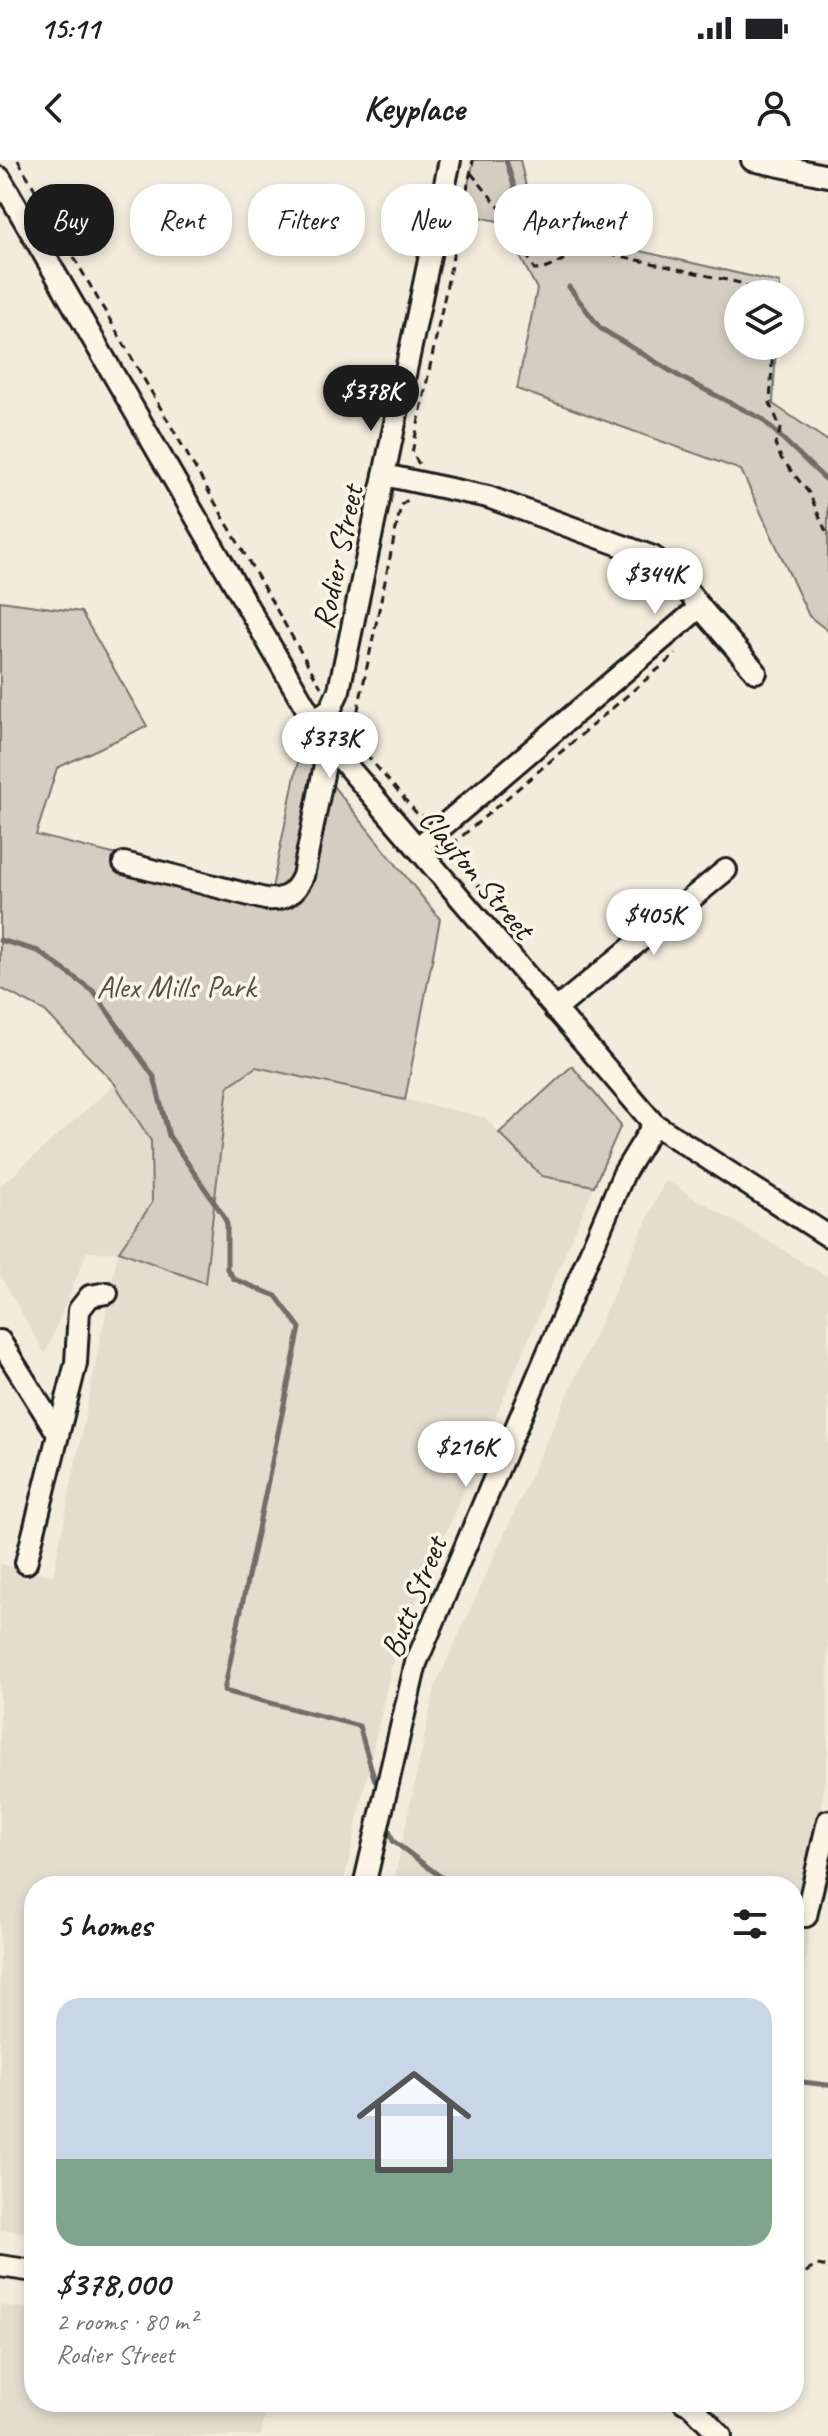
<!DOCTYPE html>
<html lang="en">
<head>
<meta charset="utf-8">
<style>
  :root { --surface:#fff; --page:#f6f6f6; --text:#202124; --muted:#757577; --accent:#1c1c1c }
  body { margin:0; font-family:Caveat,sans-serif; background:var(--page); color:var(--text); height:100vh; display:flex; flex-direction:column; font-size:30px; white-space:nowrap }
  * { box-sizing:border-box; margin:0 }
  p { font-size:26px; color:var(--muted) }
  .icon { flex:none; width:44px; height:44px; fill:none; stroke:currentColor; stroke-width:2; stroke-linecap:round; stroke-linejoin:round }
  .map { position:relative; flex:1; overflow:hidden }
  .panel { position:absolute; left:24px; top:1716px; width:780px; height:536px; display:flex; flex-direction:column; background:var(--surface); border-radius:32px; box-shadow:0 4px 12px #0003 }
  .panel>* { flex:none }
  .top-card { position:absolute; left:24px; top:24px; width:780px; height:72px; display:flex; gap:16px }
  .buttons { position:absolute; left:724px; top:120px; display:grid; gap:16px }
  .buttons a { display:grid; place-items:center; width:80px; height:80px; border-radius:50%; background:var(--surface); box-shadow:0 4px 12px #0003; font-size:40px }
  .price { position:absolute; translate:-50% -68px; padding:0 18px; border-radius:28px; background:#fff; color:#222; font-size:26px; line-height:52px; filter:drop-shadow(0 2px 4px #0008) }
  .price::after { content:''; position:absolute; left:50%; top:48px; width:24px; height:18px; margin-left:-12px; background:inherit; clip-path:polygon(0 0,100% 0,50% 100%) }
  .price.on { background:var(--accent); color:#fff }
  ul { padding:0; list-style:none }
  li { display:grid; align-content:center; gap:16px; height:424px; padding:0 32px }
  li span { display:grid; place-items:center; height:248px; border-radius:24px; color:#555 }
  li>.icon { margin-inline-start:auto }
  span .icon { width:144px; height:144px; fill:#fffc; stroke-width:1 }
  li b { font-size:34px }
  h2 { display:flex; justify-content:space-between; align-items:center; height:96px; padding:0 32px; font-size:34px }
  .pill { padding:0 28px; border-radius:32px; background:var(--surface); box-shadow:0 4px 12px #0003; font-size:28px; line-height:72px }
  .pill.on { background:var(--accent); color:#fff }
  .status { display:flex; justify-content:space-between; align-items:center; height:56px; padding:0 40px; background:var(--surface); direction:ltr }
  .status svg { height:22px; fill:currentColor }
  header { display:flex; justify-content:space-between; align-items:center; height:104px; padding:0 32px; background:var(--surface); font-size:36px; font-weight:800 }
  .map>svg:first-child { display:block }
  .built { fill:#e3ddcf }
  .green { fill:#d3cec1; stroke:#78756e; stroke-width:2 }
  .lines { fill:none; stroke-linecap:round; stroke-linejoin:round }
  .stream { stroke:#716e68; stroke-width:5 }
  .minor-casing { stroke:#1c1c1c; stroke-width:26 }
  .path { stroke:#1c1c1c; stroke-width:3; stroke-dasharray:8 6; stroke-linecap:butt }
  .minor { stroke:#fcf5e5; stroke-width:20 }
  .labels { text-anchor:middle; stroke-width:7; stroke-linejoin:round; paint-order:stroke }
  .street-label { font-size:32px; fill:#1c1c1c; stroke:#fcf5e5 }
  .park-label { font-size:32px; fill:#53514e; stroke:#fcf5e5 }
</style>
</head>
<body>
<div class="status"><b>15:11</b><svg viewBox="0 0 49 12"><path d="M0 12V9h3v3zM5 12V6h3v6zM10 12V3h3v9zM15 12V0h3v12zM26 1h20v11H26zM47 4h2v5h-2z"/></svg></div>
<header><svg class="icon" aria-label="back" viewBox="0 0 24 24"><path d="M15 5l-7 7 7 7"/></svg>Keyplace<svg class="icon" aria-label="person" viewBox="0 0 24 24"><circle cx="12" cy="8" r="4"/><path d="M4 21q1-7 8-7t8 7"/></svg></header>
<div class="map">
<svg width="828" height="2276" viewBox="0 0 828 2276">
  <rect width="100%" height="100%" fill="#f3ecdd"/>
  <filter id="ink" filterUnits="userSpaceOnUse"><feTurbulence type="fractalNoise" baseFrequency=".0125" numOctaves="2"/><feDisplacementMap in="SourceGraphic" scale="16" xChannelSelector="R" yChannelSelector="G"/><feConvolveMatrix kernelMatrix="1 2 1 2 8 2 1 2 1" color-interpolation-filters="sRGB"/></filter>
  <g filter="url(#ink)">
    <g class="built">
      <path d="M256 907 484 957 542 1016 594 1026 394 1494 343 1726H34V2074L0 2069V1404L53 1416 118 1092H87L45 1194 0 1115V1027L115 924 151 981 152 1043 205 1123 228 926Z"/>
      <path d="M665 1020 828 1117V1589L794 1902V1726H393L435 1527Z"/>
      <path d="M0 2145 34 2150V2242H267L261 2276H0Z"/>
    </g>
    <g class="green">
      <path d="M474 0H520L535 67 780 123V134H738V186H776L773 244 828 281V471L809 456 741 310 517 229 537 129 502 62 461 53Z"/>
      <path d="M0 441 81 452 147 566 57 608 36 675 271 733 301 586 440 759 405 940 256 907 228 926 205 1123 119 1091 152 1043 151 981 115 924 45 851 0 828Z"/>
      <path d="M572 906 621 965 594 1026 542 1016 499 973Z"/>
    </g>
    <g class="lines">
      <g class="stream">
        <path d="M506 0 527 68 539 91"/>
        <path d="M569 127 600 168 682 218 762 259 828 322"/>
        <path d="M0 780 38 791 93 831 154 917 169 976 223 1055 227 1064V1109L234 1119 276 1136 300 1168 224 1531 359 1566 375 1621"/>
        <path d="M388 1667 393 1681 453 1726"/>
        <path d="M794 1921 828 1925"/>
      </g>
      <g class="minor-casing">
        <g id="minor">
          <path d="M752 0 828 16"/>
          <path d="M0 18 309 553 342 600 654 964 828 1076"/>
          <path d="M384 315 488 337 653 397 670 409 700 447 417 688"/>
          <path d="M700 447 756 512"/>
          <path d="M314 561 331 548 339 530 450 0"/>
          <path d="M124 703 265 739C284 741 295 734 303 716L329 584"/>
          <path d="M555 850 726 710"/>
          <path d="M0 1181 58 1274"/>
          <path d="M26 1403 76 1203 79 1150 90 1136 107 1133"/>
          <path d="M364 1726 416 1503 624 1013 654 964"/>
          <path d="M806 1756 828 1661"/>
          <path d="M0 2106 34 2111"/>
          <path d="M684 2242 691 2245 721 2276"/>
        </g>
      </g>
      <g class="path">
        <path d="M18 0 321 527"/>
        <path d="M471 13 504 53 535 110C557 110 570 88 594 90L740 123 761 134"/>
        <path d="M773 186 770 243 781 269 775 284 781 298 809 333 828 376"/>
        <path d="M419 304 412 293 473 0"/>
        <path d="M342 560 352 578 419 656H424"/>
        <path d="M352 578 401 345 409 339"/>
        <path d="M510 763 453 696 454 683 676 494"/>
        <path d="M794 2120 817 2105 828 2107"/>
      </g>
      <use href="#minor" class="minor"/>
    </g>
  </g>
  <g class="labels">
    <g class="street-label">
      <text transform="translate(337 397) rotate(-78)" y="11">Rodier Street</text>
      <text transform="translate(477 713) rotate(50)" y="11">Clayton Street</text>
      <text transform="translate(413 1437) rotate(-68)" y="11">Butt Street</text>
    </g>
    <g class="park-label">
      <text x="176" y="837">Alex Mills Park</text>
    </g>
  </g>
</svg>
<div class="buttons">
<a><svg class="icon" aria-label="layers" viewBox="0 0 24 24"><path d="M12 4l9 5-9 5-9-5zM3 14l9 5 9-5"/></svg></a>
</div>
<b class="price on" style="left:371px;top:273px">$378K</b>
<b class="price" style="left:655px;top:456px">$344K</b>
<b class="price" style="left:330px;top:620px">$373K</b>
<b class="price" style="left:654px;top:797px">$405K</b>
<b class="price" style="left:466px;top:1329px">$216K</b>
<div class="top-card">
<a class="pill on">Buy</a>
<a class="pill">Rent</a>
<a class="pill">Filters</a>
<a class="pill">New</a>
<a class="pill">Apartment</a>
</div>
<section class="panel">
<h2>5 homes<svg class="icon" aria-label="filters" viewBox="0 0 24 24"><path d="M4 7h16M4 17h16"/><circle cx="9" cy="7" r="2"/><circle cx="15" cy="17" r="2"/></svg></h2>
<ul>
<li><span style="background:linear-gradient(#c9d6e8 65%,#7fa58c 0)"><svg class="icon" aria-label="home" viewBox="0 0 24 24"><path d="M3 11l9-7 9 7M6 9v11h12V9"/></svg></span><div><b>$378,000</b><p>2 rooms · 80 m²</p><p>Rodier Street</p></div></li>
</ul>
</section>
</div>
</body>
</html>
